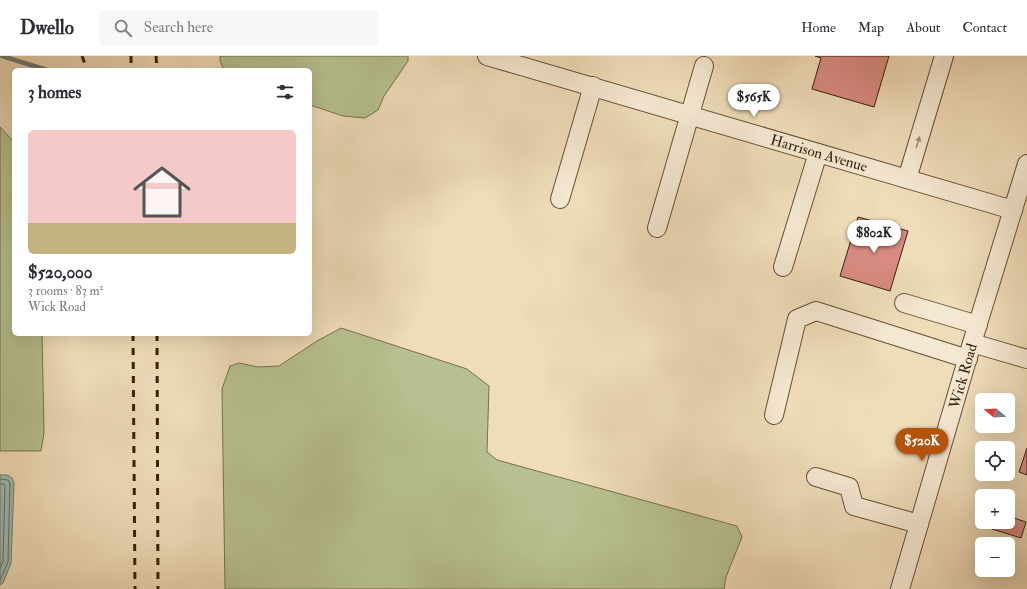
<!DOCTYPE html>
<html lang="en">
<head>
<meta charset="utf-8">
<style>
  :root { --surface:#fff; --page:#f7f7f7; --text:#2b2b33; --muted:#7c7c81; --line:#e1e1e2; --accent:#b45309 }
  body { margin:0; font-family:"IM FELL Double Pica",serif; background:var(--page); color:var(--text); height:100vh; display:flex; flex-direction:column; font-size:15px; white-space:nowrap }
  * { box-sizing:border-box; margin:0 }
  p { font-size:13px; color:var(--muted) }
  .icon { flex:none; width:22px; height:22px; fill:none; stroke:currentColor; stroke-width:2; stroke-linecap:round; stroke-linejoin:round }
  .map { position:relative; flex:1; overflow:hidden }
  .details { position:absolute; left:12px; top:12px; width:300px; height:268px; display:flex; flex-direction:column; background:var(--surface); border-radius:6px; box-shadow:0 4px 16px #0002 }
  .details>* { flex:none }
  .needle { width:26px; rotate:288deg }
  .tools { position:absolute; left:975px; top:337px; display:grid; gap:8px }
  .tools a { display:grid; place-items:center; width:40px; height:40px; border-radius:6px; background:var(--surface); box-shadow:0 4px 16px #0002; font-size:20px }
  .price { position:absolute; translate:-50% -34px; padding:0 9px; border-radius:14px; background:#fff; color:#222; font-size:13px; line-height:26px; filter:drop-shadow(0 1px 2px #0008) }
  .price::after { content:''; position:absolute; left:50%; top:24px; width:12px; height:9px; margin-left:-6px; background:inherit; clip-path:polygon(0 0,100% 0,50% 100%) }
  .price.selected { background:var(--accent); color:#fff }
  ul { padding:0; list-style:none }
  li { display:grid; align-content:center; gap:8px; height:212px; padding:0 16px }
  li span { display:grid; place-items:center; height:124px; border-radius:6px; color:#555 }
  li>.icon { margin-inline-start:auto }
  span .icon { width:72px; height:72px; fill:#fffc; stroke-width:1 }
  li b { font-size:17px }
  h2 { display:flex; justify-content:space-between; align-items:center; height:48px; padding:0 16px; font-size:17px }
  header { display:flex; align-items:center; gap:24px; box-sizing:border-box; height:56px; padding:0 20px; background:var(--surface); border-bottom:1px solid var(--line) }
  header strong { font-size:19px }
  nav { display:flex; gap:22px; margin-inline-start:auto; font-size:14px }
  .search { width:280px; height:36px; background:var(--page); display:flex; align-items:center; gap:10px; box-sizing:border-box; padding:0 14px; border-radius:6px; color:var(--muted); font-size:15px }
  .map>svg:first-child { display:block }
  .green { fill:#b7c090; stroke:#76704c }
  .water { fill:#9bbab5; stroke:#737c70 }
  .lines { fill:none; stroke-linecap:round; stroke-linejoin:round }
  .shore { stroke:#686d5e; stroke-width:1 }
  .stream { stroke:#737c70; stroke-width:4.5 }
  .building { fill:#d98b83; stroke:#362008 }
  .minor-casing { stroke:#644f34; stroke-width:20 }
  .minor { stroke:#f5e8d2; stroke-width:18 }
  .rail { stroke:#362008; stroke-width:3; stroke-dasharray:7 7; stroke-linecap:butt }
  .oneway { fill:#9f8e77 }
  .labels { text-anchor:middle; stroke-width:3; stroke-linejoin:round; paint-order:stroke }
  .street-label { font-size:15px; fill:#362008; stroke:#f5e8d2 }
</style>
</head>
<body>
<header>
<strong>Dwello</strong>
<div class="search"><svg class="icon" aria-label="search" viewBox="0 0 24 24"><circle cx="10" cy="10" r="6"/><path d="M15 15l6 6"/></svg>Search here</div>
<nav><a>Home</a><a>Map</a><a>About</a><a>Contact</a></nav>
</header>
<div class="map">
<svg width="1027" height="533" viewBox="0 0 1027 533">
  <rect width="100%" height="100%" fill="#efdcb9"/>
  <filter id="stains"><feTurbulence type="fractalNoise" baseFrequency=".005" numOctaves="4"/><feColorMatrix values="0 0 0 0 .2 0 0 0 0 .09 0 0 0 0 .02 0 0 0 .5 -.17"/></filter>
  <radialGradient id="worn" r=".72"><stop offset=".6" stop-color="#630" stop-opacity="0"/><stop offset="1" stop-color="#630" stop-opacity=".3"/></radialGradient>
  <g class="green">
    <path d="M220 0H408V5L384 40 378 54 365 62 343 60 310 49V14H224L220 5Z"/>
    <path d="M0 71 14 86V278H42L44 377 41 395H0Z"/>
    <path d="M341 272 467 313 489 330 487 396 497 404 737 470 742 481 726 521 724 533H225L222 333 230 310 239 307 258 311 279 310 317 285Z"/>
  </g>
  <path class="water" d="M0 419H7L12 422 14 427 11 507 3 527 0 529Z"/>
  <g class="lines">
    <g class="shore">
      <path d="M0 423 8 424 10 428 8 506 0 524"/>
      <path d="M0 428H4L5 430 3 505 0 512"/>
    </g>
    <path class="stream" d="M2 0 47 14"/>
  </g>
  <g class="building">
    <path d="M815 0H889L874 51 812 33 821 2Z"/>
    <path d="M858 161 908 175 890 235 840 220Z"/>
    <path d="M1027 392V419L1019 416Z"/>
    <path d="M1008 460 1026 466 1021 482 992 473 994 466H1008Z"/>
  </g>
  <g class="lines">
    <g class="minor-casing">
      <g id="minor">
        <path d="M487 0 1013 154"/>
        <path d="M907 123 944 0"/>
        <path d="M560 143 593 30"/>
        <path d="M657 172 704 10"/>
        <path d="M783 211 818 97"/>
        <path d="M904 247 978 269"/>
        <path d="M972 287 1027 303"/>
        <path d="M774 359 797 263 816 255 968 303"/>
        <path d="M816 421 849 431 854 450 919 468"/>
        <path d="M900 533 972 287 1027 108"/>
      </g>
    </g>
    <use href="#minor" class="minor"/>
    <g class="rail">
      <path d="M82 0 87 14"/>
      <path d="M131 0V14"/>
      <path d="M156 0 157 14"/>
      <path d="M133 278 135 533"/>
      <path d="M157 278 158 533"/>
    </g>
  </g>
  <defs><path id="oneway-solid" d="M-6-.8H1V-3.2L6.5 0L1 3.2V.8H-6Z"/></defs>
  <use class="oneway" href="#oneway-solid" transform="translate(918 86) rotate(-73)"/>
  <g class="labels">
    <g class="street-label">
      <text transform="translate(819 97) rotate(16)" y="5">Harrison Avenue</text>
      <text transform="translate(963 320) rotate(-74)" y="5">Wick Road</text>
    </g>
  </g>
  <rect width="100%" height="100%" filter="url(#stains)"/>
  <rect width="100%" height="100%" fill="url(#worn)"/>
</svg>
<div class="tools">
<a><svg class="needle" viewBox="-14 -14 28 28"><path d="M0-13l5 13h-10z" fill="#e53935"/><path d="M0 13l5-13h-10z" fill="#7c7c81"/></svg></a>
<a><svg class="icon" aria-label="locate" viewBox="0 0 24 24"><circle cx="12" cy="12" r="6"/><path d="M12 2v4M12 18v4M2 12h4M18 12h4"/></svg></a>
<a>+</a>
<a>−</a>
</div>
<b class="price" style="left:754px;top:62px">$565K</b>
<b class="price" style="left:874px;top:198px">$802K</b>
<b class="price selected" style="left:922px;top:406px">$520K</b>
<section class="details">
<h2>3 homes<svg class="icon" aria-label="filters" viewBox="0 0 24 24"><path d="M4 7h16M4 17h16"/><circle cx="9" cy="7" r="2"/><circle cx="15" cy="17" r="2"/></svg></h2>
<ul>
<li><span style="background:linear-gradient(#f6c9c9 75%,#c2b280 0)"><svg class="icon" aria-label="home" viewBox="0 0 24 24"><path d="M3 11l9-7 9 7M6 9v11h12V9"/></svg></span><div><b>$520,000</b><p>3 rooms · 83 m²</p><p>Wick Road</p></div></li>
</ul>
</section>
</div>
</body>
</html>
